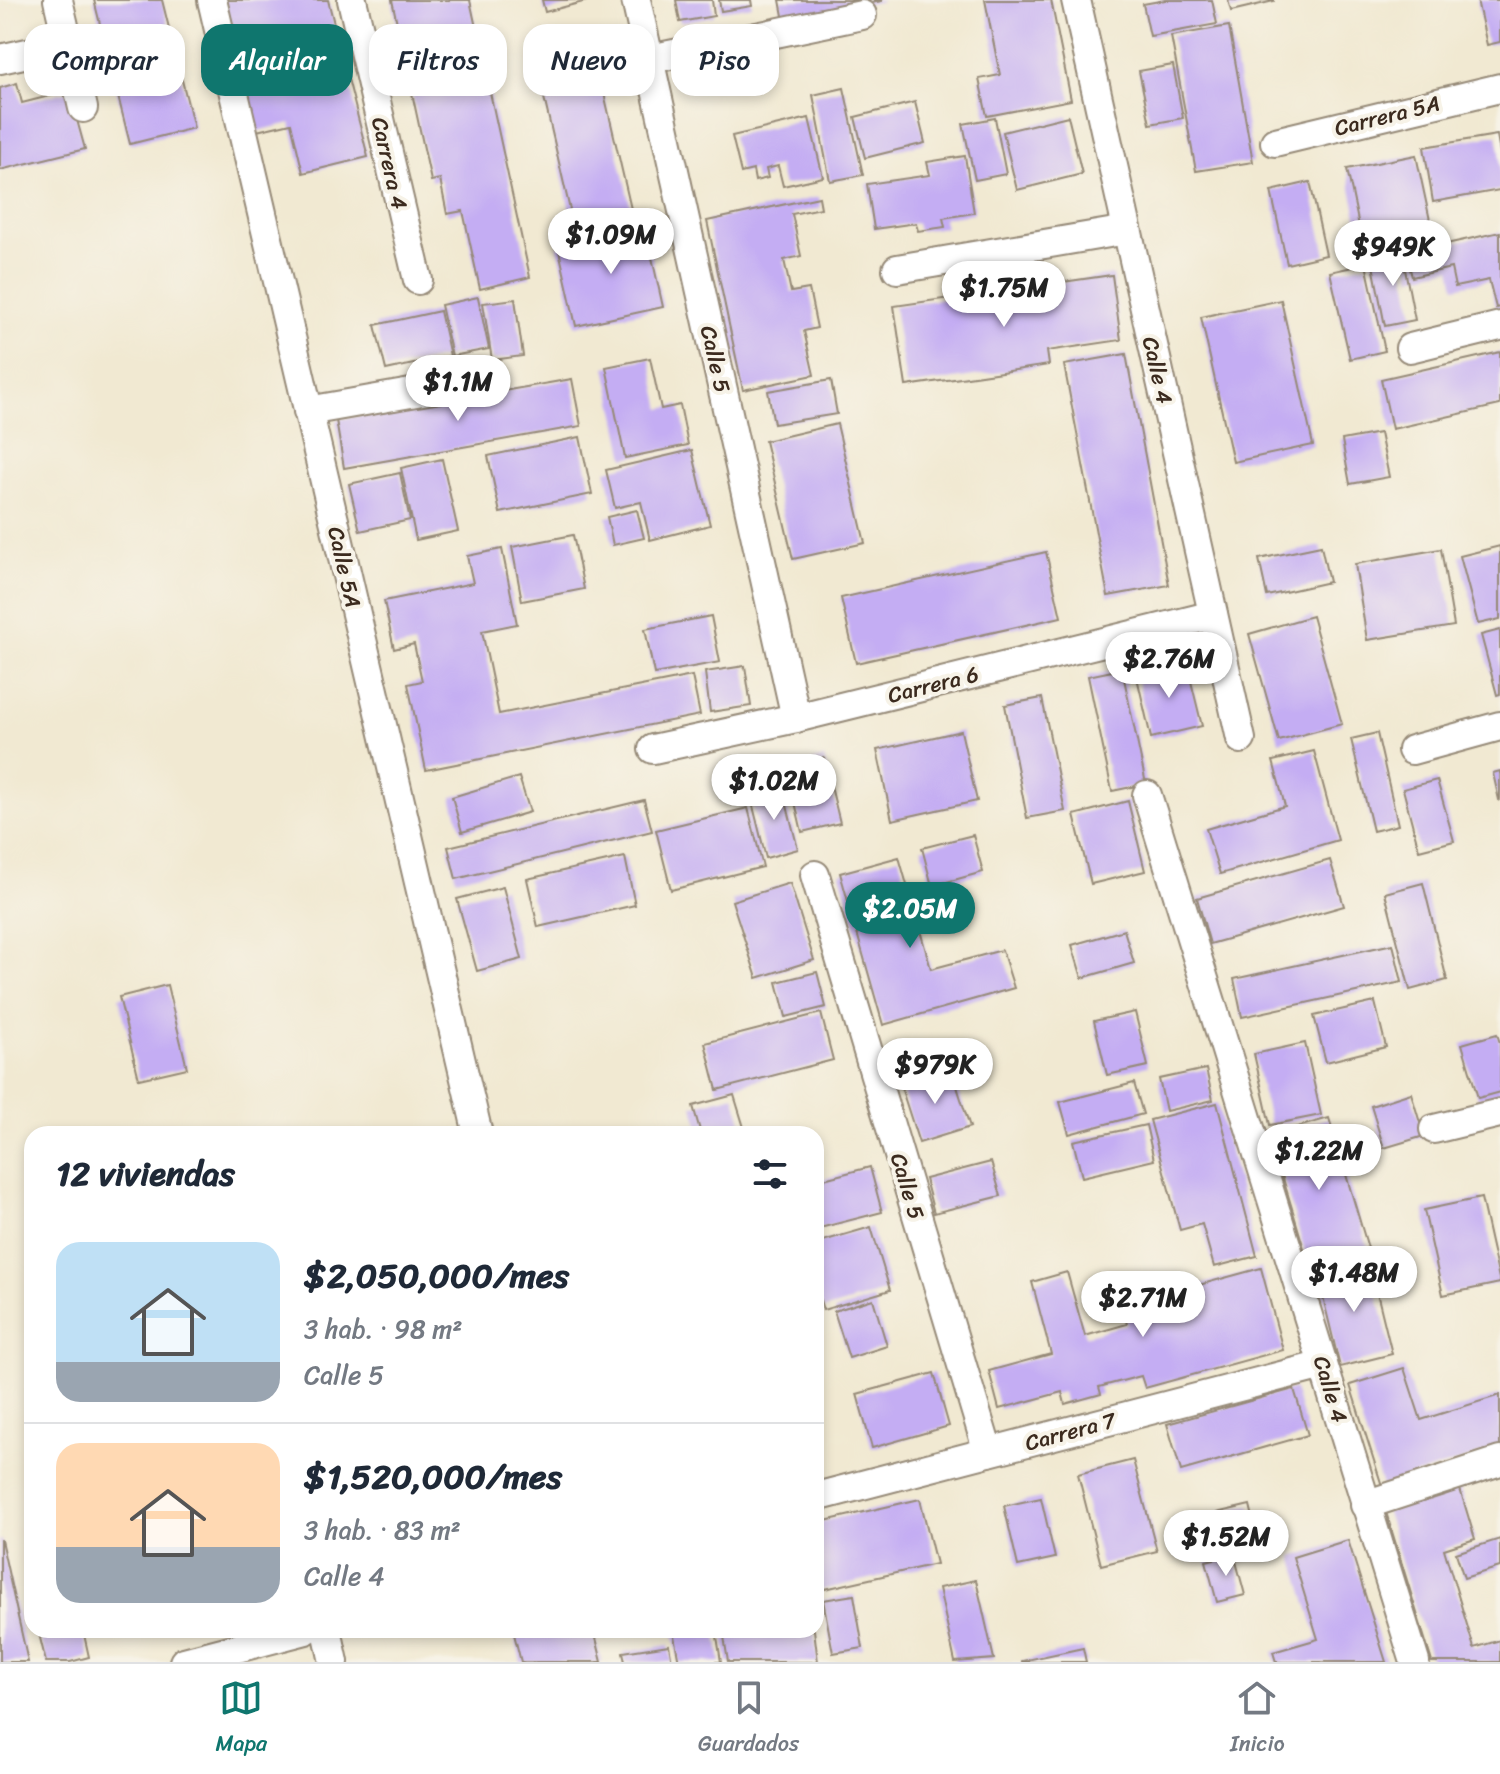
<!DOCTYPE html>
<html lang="es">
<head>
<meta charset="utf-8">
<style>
  :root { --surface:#fff; --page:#f6f6f7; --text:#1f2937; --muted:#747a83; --line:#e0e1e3; --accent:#0f766e }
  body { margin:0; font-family:Sriracha,sans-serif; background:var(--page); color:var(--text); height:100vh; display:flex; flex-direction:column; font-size:30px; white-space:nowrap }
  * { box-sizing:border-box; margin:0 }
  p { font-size:26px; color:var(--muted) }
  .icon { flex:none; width:44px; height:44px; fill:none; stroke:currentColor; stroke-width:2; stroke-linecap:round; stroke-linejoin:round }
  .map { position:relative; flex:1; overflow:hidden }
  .panel { position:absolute; left:24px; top:1126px; width:800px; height:512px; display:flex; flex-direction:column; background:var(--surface); border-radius:24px; box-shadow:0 4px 12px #0003 }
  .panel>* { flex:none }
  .banner { position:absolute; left:24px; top:24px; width:800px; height:72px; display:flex; gap:16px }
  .price { position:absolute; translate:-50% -68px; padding:0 18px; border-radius:28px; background:#fff; color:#222; font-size:26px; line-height:52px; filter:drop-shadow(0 2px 4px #0008) }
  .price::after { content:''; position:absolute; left:50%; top:48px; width:24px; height:18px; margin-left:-12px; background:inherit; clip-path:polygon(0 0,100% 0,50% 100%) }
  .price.current { background:var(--accent); color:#fff }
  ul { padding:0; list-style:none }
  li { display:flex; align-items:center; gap:24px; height:200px; padding:0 32px }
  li+li { border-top:2px solid var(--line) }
  li span { display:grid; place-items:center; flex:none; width:224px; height:160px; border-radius:24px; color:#555 }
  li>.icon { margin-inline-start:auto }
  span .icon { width:96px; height:96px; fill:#fffc; stroke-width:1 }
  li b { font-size:34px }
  h2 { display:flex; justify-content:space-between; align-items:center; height:96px; padding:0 32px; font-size:34px }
  .chip { padding:0 28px; border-radius:24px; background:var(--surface); box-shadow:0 4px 12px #0003; font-size:28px; line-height:72px }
  .chip.current { background:var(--accent); color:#fff }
  .menu { display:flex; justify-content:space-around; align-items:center; height:112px; border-top:2px solid var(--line); background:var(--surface); font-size:22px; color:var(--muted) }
  .menu a { display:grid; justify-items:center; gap:4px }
  .menu .current { color:var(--accent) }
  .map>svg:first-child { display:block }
  .building { fill:#c4adf3 }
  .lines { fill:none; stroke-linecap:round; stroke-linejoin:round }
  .minor-casing { stroke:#968a78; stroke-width:32 }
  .minor { stroke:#fff; stroke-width:28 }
  .labels { text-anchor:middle; stroke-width:8; stroke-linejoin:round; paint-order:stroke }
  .street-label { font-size:22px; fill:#3b2a1e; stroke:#f7f3e8 }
</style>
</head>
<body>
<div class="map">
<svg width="1500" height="1662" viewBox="0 0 1500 1662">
  <rect width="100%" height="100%" fill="#f7f3e8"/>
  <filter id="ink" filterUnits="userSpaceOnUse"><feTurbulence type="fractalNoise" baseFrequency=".0125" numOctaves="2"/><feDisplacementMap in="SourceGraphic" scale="16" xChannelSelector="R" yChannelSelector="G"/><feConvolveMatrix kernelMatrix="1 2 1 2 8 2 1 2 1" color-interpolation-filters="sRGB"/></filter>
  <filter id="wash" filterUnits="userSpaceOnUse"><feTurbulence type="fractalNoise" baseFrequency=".006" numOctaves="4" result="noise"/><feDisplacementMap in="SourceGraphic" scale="32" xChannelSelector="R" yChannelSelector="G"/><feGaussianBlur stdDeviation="1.8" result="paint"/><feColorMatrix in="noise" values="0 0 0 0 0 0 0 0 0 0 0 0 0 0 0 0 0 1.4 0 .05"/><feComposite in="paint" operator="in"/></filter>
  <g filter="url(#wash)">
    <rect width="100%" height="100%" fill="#f1e9d2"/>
    <g id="blocks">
      <g class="building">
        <path d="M94 0H162L194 128 130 144Z"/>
        <path d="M215 0H328L368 157 303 173 291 123 248 133Z"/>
        <path d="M392 0H470L530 277 480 289 463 211 447 214 440 179 431 181Z"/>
        <path d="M542 0H587V1L545 12Z"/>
        <path d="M676 0H712L714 16 680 22Z"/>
        <path d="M719 0H751L752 6 721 11Z"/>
        <path d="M780 0H882V1L784 21Z"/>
        <path d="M985 0H1051L1071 100 987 116 979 79 1000 75Z"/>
        <path d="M1165 0H1212L1217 24 1150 36 1143 4Z"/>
        <path d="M1228 0H1274V1L1231 11Z"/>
        <path d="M1477 0H1500V42L1487 45Z"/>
        <path d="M1229 26 1253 162 1196 171 1171 36Z"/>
        <path d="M594 50 634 222 576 236 536 63Z"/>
        <path d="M1173 65 1183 118 1150 124 1139 71Z"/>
        <path d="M17 83 22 103 69 91 85 149 0 170V88Z"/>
        <path d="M844 88 863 175 830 181 813 95Z"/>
        <path d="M915 102 925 143 865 158 855 117Z"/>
        <path d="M1068 116 1082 174 1017 190 1003 132Z"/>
        <path d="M809 118 823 177 783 186 778 166 766 169 768 178 755 181 753 170 741 173 732 136Z"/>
        <path d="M995 118 1006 174 975 180 963 124Z"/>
        <path d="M1497 135 1500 152V190L1433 202 1424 147Z"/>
        <path d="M1416 155 1431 225 1362 240 1347 169Z"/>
        <path d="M965 156 974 213 943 218 945 227 918 231 916 223 874 229 867 184 930 175 927 162Z"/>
        <path d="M1310 182 1326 255 1287 264 1271 191Z"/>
        <path d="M819 197 821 208 792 214 801 256 784 260 791 292 809 289 817 328 804 331 814 375 743 390 707 221Z"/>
        <path d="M645 226 663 307 576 326 558 246Z"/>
        <path d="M1500 232V307L1496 308 1489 280 1455 287 1451 268 1412 277 1406 253Z"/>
        <path d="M1401 249 1415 320 1385 326 1371 255Z"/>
        <path d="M1366 264 1385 351 1350 359 1330 272Z"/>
        <path d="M1112 275 1121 340 1047 351 1049 365 906 386 894 306Z"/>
        <path d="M478 297 489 349 452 356 441 305Z"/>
        <path d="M515 299 523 356 492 360 483 303Z"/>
        <path d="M1281 300 1313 445 1233 462 1201 317Z"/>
        <path d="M440 311 450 356 386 370 375 325Z"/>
        <path d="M1500 352V405L1392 429 1381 379Z"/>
        <path d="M1126 354 1169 585 1108 596 1064 365Z"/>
        <path d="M650 358 661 409 680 405 688 445 625 458 606 367Z"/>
        <path d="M572 379 581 426 344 468 336 420Z"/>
        <path d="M831 380 837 414 774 424 768 391Z"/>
        <path d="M837 424 865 543 793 559 765 441Z"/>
        <path d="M1380 433 1389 477 1350 484 1342 440Z"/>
        <path d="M580 437 592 494 500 513 488 456Z"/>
        <path d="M692 450 710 525 650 540 641 502 615 508 606 470Z"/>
        <path d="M442 459 458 531 416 540 401 468Z"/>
        <path d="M400 473 410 520 360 531 349 484Z"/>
        <path d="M637 510 644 538 613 545 607 517Z"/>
        <path d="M573 535 584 589 522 601 512 547Z"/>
        <path d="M1321 546 1329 582 1267 596 1259 559Z"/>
        <path d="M1500 546V619L1478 624 1460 556Z"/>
        <path d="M502 549 517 624 482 631 499 714 692 676 700 715 426 770 408 684 422 681 414 644 394 649 384 601 473 583 467 556Z"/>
        <path d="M1441 549 1454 626 1367 640 1355 564Z"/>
        <path d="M1046 552 1061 617 856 663 841 598Z"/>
        <path d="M711 616 720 662 654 674 645 629Z"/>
        <path d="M1312 616 1342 724 1279 741 1249 634Z"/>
        <path d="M1500 630V694L1497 695 1481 635Z"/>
        <path d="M1186 661 1202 726 1151 738 1136 673Z"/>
        <path d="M745 666 751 706 710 712 705 672Z"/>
        <path d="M1122 669 1146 784 1112 791 1088 676Z"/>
        <path d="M1042 698 1065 811 1027 818 1005 705Z"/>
        <path d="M961 731 977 801 892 820 877 750Z"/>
        <path d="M1377 733 1398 825 1373 831 1351 739Z"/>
        <path d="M1314 751 1338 840 1220 874 1206 829 1285 806 1273 761Z"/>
        <path d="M824 758 840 823 802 832 787 768Z"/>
        <path d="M1500 771V799L1499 800 1493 773Z"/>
        <path d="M519 777 530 812 462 832 452 797Z"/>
        <path d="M1437 780 1454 841 1419 850 1403 789Z"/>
        <path d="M782 786 798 849 766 858 750 794Z"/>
        <path d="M644 800 652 831 456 879 448 847Z"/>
        <path d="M1128 801 1145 871 1091 884 1074 815Z"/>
        <path d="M748 808 763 867 671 890 656 830Z"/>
        <path d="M973 835 983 872 932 886 922 848Z"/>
        <path d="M625 857 635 905 538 927 527 879Z"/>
        <path d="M899 857 931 969 1002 950 1014 988 883 1025 840 873Z"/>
        <path d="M1330 860 1344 906 1210 944 1197 898Z"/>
        <path d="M790 883 814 960 757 978 732 901Z"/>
        <path d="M1423 883 1447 980 1410 990 1385 893Z"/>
        <path d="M503 887 522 959 477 971 457 899Z"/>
        <path d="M1124 930 1134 963 1082 978 1072 945Z"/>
        <path d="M1393 944 1402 982 1242 1017 1234 979Z"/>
        <path d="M817 972 826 1007 786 1017 777 982Z"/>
        <path d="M167 985 187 1068 139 1079 119 997Z"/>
        <path d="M1375 1002 1386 1047 1326 1062 1314 1016Z"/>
        <path d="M1135 1012 1148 1066 1107 1075 1094 1021Z"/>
        <path d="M821 1013 833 1060 717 1090 705 1043Z"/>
        <path d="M1497 1034 1500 1043V1092L1478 1098 1462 1044Z"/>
        <path d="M1305 1043 1321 1115 1270 1125 1254 1054Z"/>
        <path d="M951 1068 970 1127 919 1143 900 1084Z"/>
        <path d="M1206 1069 1213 1100 1166 1111 1159 1079Z"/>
        <path d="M1134 1083 1143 1114 1069 1134 1060 1102Z"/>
        <path d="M1411 1093 1424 1136 1384 1148 1371 1106Z"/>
        <path d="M734 1095 746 1134H701L693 1106Z"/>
        <path d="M1217 1103 1257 1256 1214 1267 1202 1224 1180 1230 1150 1120Z"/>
        <path d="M1329 1118 1368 1248 1309 1265 1270 1135Z"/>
        <path d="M1146 1125 1154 1160 1082 1177 1073 1141Z"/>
        <path d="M991 1162 1001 1196 934 1213 925 1179Z"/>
        <path d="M870 1167 882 1212 816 1229V1181Z"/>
        <path d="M1481 1198 1500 1283 1443 1295 1424 1210Z"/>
        <path d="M871 1227 890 1290 823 1310 816 1287V1243Z"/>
        <path d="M1369 1260 1392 1354 1340 1367 1317 1273Z"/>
        <path d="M1261 1268 1283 1350 1145 1388 1141 1376 1099 1387 1101 1394 1065 1404 1062 1392 999 1409 989 1371 1051 1354 1032 1282 1067 1272 1085 1336 1127 1324 1122 1306Z"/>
        <path d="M873 1299 887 1346 849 1358 834 1311Z"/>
        <path d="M1404 1368 1421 1420 1500 1395V1448L1382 1486 1350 1385Z"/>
        <path d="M934 1373 949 1426 872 1448 857 1394Z"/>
        <path d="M1294 1389 1308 1435 1181 1471 1167 1424Z"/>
        <path d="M1133 1460 1157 1551 1101 1565 1078 1474Z"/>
        <path d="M1460 1489 1475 1539 1444 1549 1474 1648 1500 1640V1662H1432L1386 1512Z"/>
        <path d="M1041 1498 1055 1558 1018 1566 1004 1506Z"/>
        <path d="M920 1499 936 1564 816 1591V1523Z"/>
        <path d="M1250 1505 1259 1542 1204 1555 1195 1518Z"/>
        <path d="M1500 1539V1567L1464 1578 1456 1553Z"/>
        <path d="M0 1540H1L28 1662H0Z"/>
        <path d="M1348 1540 1386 1662H1276L1273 1652 1318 1639 1293 1557Z"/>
        <path d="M1234 1554 1245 1595 1217 1602 1206 1561Z"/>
        <path d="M976 1580 994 1659 955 1662 939 1588Z"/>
        <path d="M854 1595 863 1648 833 1653 823 1600Z"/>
        <path d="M38 1630H83L89 1657 70 1662H46Z"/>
        <path d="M513 1630H594L602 1662H521Z"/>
        <path d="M673 1630H716L721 1662H679Z"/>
        <path d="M723 1630H814L818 1662H728Z"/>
        <path d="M669 1645 672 1662H625L623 1652Z"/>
        <path d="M1083 1648 1086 1662H1022V1661Z"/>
      </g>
    </g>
  </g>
  <g filter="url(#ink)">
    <use href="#blocks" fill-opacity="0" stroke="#968a78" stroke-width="2"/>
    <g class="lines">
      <g class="minor-casing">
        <g id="minor">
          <path d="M58 0 83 108"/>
          <path d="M212 0 478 1134"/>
          <path d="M352 0 418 280"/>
          <path d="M636 0 796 718"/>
          <path d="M1076 0 1241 739"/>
          <path d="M0 59 69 44"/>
          <path d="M650 59 862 15"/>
          <path d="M1275 142 1500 88"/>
          <path d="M897 269 1127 230"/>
          <path d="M1410 348 1500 326"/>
          <path d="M308 411 468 383"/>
          <path d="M653 749 796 718 1213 615"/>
          <path d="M1412 750 1500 726"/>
          <path d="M1147 795 1415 1662"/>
          <path d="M815 875 988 1452"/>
          <path d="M1434 1129 1500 1113"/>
          <path d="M816 1497 1323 1365"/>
          <path d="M1365 1505 1500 1461"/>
          <path d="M327 1630 334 1662"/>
          <path d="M184 1662 306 1630"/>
        </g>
      </g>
      <use href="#minor" class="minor"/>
    </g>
  </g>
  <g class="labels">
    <g class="street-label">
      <text transform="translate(1387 115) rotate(-14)" y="8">Carrera 5A</text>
      <text transform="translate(390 163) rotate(77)" y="8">Carrera 4</text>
      <text transform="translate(716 359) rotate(77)" y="8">Calle 5</text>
      <text transform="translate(1158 370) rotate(77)" y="8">Calle 4</text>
      <text transform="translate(345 567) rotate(77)" y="8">Calle 5A</text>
      <text transform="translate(933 684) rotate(-14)" y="8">Carrera 6</text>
      <text transform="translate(908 1186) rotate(73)" y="8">Calle 5</text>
      <text transform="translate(1331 1389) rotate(73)" y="8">Calle 4</text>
      <text transform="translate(1070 1431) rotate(-15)" y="8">Carrera 7</text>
    </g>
  </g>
</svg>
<b class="price" style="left:611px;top:276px">$1.09M</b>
<b class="price" style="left:1393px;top:288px">$949K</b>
<b class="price" style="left:1004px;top:329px">$1.75M</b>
<b class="price" style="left:458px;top:423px">$1.1M</b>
<b class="price" style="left:1169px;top:700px">$2.76M</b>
<b class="price" style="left:774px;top:822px">$1.02M</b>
<b class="price current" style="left:910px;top:950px">$2.05M</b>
<b class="price" style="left:935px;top:1106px">$979K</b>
<b class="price" style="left:1319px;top:1192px">$1.22M</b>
<b class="price" style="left:1354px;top:1314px">$1.48M</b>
<b class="price" style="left:1143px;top:1339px">$2.71M</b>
<b class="price" style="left:1226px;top:1578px">$1.52M</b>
<div class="banner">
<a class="chip">Comprar</a>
<a class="chip current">Alquilar</a>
<a class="chip">Filtros</a>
<a class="chip">Nuevo</a>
<a class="chip">Piso</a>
</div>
<section class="panel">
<h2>12 viviendas<svg class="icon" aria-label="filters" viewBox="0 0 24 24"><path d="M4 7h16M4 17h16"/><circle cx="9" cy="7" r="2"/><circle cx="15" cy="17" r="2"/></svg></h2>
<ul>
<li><span style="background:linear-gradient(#bfe0f5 75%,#9aa5b1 0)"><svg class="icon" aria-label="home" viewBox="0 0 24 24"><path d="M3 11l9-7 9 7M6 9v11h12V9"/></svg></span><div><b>$2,050,000/mes</b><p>3 hab. · 98 m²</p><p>Calle 5</p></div></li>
<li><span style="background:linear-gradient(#ffd9b3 65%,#9aa5b1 0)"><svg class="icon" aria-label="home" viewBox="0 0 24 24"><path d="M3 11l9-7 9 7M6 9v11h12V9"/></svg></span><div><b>$1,520,000/mes</b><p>3 hab. · 83 m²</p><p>Calle 4</p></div></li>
</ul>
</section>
</div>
<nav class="menu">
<a class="current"><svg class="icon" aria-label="map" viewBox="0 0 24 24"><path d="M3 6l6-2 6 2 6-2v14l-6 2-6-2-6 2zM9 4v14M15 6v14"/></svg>Mapa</a>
<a><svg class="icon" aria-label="saved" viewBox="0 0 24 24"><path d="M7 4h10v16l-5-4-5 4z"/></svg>Guardados</a>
<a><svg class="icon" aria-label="home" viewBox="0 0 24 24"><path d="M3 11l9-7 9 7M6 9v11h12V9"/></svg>Inicio</a>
</nav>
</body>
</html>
